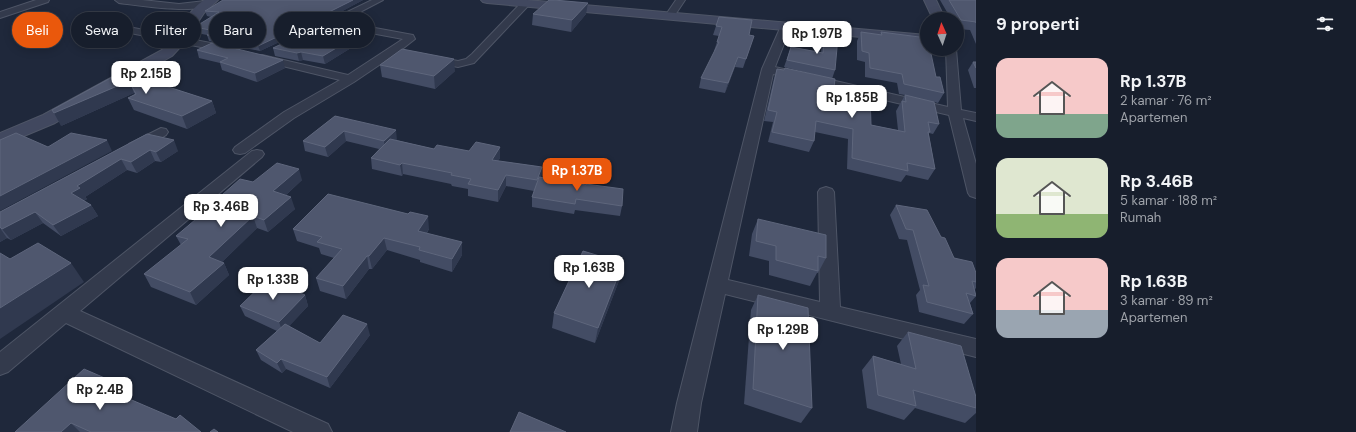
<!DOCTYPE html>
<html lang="id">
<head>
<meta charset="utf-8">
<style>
  :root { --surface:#171e2c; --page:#242b38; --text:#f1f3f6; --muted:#9ea2a9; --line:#363c48; --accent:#ea580c }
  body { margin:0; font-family:"DM Sans",sans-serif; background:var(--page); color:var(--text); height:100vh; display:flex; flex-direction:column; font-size:15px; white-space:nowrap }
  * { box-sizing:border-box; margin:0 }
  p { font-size:13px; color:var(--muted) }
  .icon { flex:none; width:22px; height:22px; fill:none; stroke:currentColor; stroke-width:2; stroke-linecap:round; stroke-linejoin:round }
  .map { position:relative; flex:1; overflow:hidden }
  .panel { display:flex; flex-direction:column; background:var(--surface); width:380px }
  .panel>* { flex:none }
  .hud { position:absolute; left:12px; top:12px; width:380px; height:36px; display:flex; gap:8px }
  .needle { width:26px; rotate:357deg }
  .buttons { position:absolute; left:920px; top:12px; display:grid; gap:8px }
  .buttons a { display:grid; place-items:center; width:44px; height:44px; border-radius:50%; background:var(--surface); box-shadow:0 2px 10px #0003,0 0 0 1px var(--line); font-size:20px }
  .price { position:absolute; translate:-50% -34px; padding:0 9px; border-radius:8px; background:#fff; color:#222; font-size:13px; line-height:26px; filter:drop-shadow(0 1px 2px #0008) }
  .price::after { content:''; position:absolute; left:50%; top:24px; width:12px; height:9px; margin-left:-6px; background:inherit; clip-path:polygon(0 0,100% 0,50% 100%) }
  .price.selected { background:var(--accent); color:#fff }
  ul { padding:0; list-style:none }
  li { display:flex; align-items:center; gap:12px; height:100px; padding:0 20px }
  li span { display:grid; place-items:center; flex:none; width:112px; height:80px; border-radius:12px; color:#555 }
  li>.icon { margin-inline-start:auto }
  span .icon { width:48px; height:48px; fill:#fffc; stroke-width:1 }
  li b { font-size:17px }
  h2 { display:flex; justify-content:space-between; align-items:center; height:48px; padding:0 20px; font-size:17px }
  .tag { padding:0 14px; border-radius:18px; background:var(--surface); box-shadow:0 2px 10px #0003,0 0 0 1px var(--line); font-size:14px; line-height:36px }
  .tag.selected { background:var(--accent); color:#fff }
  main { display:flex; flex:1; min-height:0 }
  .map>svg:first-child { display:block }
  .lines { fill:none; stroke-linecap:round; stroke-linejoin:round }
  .street-casing { stroke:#4e5566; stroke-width:2 }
  .secondary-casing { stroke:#4e5566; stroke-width:2 }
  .street { fill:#333a4c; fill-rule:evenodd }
  .secondary { fill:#41485f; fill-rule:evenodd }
  .wall { fill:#434c64 }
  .shaded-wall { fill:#30394f }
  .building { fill:#4f576e; stroke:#5e667c }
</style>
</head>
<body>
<main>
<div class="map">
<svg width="976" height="432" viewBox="0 0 976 432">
  <rect width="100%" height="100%" fill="#1f283b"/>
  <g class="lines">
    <g class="street-casing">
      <g id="street">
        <path d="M36 0H49L48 2 0 18V12Z"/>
        <path d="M115 0H142L179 4 205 1 210 4C198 15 136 5 119 3Z"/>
        <path d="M372 0H383L318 34H310L309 32 310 30Z"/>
        <path d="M676 0H685L673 18H667L665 16Z"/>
        <path d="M525 1 530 4 528 6 474 63 458 67 394 55 354 82 294 118 245 153 240 154 235 153 233 150 235 147 284 112 340 80 258 60 256 58 258 56 262 55 348 75 403 39 344 28 343 26 344 24 348 23 413 35 415 39 401 50 458 61 466 59 472 54 522 2Z"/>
        <path d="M103 22 231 47 236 50 231 53 100 27 98 25 100 23Z"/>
        <path d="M786 23 791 26 775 67 948 107 946 49H956L961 110 976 113V121L963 118 976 164V198L970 196 968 193 949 115 773 74 728 280 820 302 818 192 820 189 826 187 832 189 834 192 840 307 976 339V357L725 294 701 403 697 432H671L677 403 762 69 781 26Z"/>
        <path d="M161 128 166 129 168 132 166 135C155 141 141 153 129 150L127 147 129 144Z"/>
        <path d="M257 150 262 151 264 154 262 157 80 311 328 424 332 432H293L66 323 8 372 0 375V352L252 151Z"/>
      </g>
    </g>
    <g class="secondary-casing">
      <g id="secondary">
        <path d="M204 0H218L204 13 184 43 172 56 55 123 0 146V133L43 115 162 50C178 36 186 12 204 0Z"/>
        <path d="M481 0H527L927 35V43L487 3 483 2Z"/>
        <path d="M924 0H936L945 19H933Z"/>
      </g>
    </g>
    <use href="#street" class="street"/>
    <use href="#secondary" class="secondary"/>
  </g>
  <g class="wall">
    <path d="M223 0H363L320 23 260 51 209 41 207 35 197 33 195 27 211 17 207 16 205 11Z"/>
    <path d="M940 0H976V44L970 30 957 29V19H951Z"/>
    <path d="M533 14H586L571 32 532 25Z"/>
    <path d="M719 17 749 35 754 36 743 68 735 67 725 93 699 88 701 78 715 51H714L719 36 713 35Z"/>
    <path d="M861 32 880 35 881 32 936 77 944 93 938 103 934 102 939 124 933 134 929 133V135L935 169 928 180 906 175 901 182 847 169 848 139 815 132 814 141 809 152 768 142 773 122 764 121 774 78 777 69 834 88 871 125 898 130 896 111 905 95 899 94 897 83 865 77V62L857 60V41Z"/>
    <path d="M372 35 325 64 303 60 299 61 275 56 273 48Z"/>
    <path d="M825 35 835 70 832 79 784 67 791 47 821 52 822 42Z"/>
    <path d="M197 50 285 68 257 82 222 70 220 63 199 58Z"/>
    <path d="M973 62H976V88H974L968 70Z"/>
    <path d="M380 65 455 71 435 89 382 77Z"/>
    <path d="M116 75 160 81 162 85 212 101 216 113 187 129 134 110 128 98 135 94 134 93 61 126Z"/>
    <path d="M335 116 397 140H396L434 149 469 151 500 147V158L498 161 542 167 541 178 622 206 620 216 575 210 574 214 532 207V197L534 191 506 186 498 202 468 196V189L452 186 451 184 403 174 402 176 372 169 371 158 379 149 346 141 328 157 305 151 303 141Z"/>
    <path d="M147 134 178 151 161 162 155 161 137 173 127 170 85 197 87 199 84 201 91 205 98 216 61 236 43 223 11 240 7 238 0 242V212Z"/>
    <path d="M302 180 286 195 295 209 268 232 257 228 222 262 224 263 229 275 196 305 151 287 144 274 181 245 176 236 214 205 213 203 253 182Z"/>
    <path d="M896 205 941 237 954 258 976 273V288L974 290 976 296 970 303 973 314 964 324 919 312 916 295 920 290 907 240 899 239 890 215Z"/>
    <path d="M758 219 826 258 818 273H817L810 286 769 275V261L749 256 752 234Z"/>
    <path d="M293 229H429L427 233 462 255 452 272 420 262V260L387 250 372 269H369L346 299 320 291 316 278 334 258 321 254 319 248 297 241Z"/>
    <path d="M623 263 620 278 595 343 552 328 554 313Z"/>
    <path d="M305 295 308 306 289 326 320 343 370 335 330 388 286 369 282 373 261 360 256 350 277 331 245 316 240 306Z"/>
    <path d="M758 295 812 408 801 423 744 404 751 310Z"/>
    <path d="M908 332 976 397V413L965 423 915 408 904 420 867 408 862 370 873 356 901 364 897 346Z"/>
    <path d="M123 393 121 395 201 432H15Z"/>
  </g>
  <g class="shaded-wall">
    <path d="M353 0H363L320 23 260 51 258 46Z"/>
    <path d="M588 3 586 14 571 32 572 20Z"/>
    <path d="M371 27 372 35 325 64 323 56Z"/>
    <path d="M301 52 303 60 299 61 297 53Z"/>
    <path d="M738 57 735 67 725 93 728 83Z"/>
    <path d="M454 59 455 71 435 89 434 76Z"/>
    <path d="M283 60 285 68 257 82 255 73Z"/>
    <path d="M129 81 134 93 61 126 54 113Z"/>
    <path d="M160 81 165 92 156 83Z"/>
    <path d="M212 101 216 113 187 129 182 116Z"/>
    <path d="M396 130 397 140 385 151 384 141Z"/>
    <path d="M344 131 346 141 328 157 325 147Z"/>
    <path d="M107 140 112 151 0 211V196Z"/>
    <path d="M174 140 178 151 161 162 156 152Z"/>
    <path d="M500 147V158L492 171V160Z"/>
    <path d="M150 150 155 161 137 173 131 162Z"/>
    <path d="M121 159 127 170 85 197 87 199 78 204 71 193 77 186Z"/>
    <path d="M402 163 403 174 402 176 400 165Z"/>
    <path d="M542 167 541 178 536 192 537 180Z"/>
    <path d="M299 169 302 180 277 203 273 191Z"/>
    <path d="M506 175V186L498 202V190Z"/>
    <path d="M291 197 295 209 268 232 264 220Z"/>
    <path d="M91 205 98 216 61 236 53 225Z"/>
    <path d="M35 212 43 223 11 240 2 229Z"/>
    <path d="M253 216 257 228 214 270 209 257Z"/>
    <path d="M428 216 429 229 419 243 418 231Z"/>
    <path d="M0 228 7 238 0 242Z"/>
    <path d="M384 238 387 250 372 269 369 256Z"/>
    <path d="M462 242V255L452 272V259Z"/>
    <path d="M367 256 369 269 346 299 343 286Z"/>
    <path d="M71 263 84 282 0 339V308Z"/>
    <path d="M224 263 229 275 196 305 190 292Z"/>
    <path d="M623 263 620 278 595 343 598 328Z"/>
    <path d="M305 295 308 306 283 333 279 322Z"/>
    <path d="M367 324 370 335 330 388 327 377Z"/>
    <path d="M281 359 286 369 282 373 277 363Z"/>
    <path d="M114 382 123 393 116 400 106 389Z"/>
    <path d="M71 423 80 432H61Z"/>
  </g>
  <g class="building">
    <path d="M223 0H353L319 17 258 46 207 35 215 31 195 27 219 12 205 11Z"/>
    <path d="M549 0H554L588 3 572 20 533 14Z"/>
    <path d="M949 0H976V23V22L961 20Z"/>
    <path d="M719 17 752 20 749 35 754 36 746 59 738 57 728 83 701 78 719 42H717L722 27 716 26Z"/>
    <path d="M330 21 371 27 323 56 301 52 297 53 273 48Z"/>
    <path d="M861 32 882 35 881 32 927 38V49H930L936 77H940L944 93 904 84 902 74 870 68 869 53 862 51Z"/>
    <path d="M825 35 838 37 835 70 787 60 791 47 823 53Z"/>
    <path d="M212 43 283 60 255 73 220 62 228 58 197 50Z"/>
    <path d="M402 49 454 59 434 76 380 65Z"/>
    <path d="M973 62H976V68Z"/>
    <path d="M785 68 835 79 834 88 870 94 871 125 905 132 902 101 906 102 905 95 934 102 939 124 928 122 930 132H928L935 169 907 163 908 171 852 158 853 129 816 121 814 141 772 132 777 112 768 110 777 69 784 70Z"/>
    <path d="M116 75 160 81 156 83 212 101 182 116 128 98 136 94 129 81 54 113 52 110Z"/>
    <path d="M335 116 396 130 384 141 344 131 325 147 303 141Z"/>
    <path d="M16 133 48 147 71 133 107 140 0 196V140Z"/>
    <path d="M147 134 174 140 156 152 150 150 131 162 121 159 77 186 80 188 71 193 91 205 53 225 35 212 2 229 0 227V212Z"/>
    <path d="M390 139 434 149 437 145 469 151 476 142 500 147 492 160 542 167 537 180 506 175 498 190 468 184 471 179 451 175 452 173 402 163 400 165 371 158Z"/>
    <path d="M277 163 299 169 273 191 291 197 264 220 253 216 209 257 224 263 190 292 144 274 188 239 176 236 215 203H213L240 179 253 182Z"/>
    <path d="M539 177 586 185V184L623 189 622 206 576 199 575 204 532 197Z"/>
    <path d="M328 194 408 214 410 212 428 216 418 231 462 242 452 259 419 250 420 247 384 238 369 256H367L343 286 316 278 342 249 317 242 322 237 293 229Z"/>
    <path d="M896 205 927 210 941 237 945 238 954 258 972 262 976 273V282L972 281 976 296 966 293 973 314 927 302 923 285 929 286 913 230 906 229Z"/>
    <path d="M758 219 826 235V258L818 256V271L776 260V246L756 241Z"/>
    <path d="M38 243 71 263 0 308V253L10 259Z"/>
    <path d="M583 251 623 263 598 328 554 313Z"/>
    <path d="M267 280 305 295 279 322 240 306Z"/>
    <path d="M758 295 808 308 812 408 753 389Z"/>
    <path d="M343 315 367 324 327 377 281 359 277 363 256 350 285 324 320 343Z"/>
    <path d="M908 332 961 346 976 397V408L913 390 916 406 878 395 873 356 916 369Z"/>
    <path d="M84 369 114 382 106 389 176 419 180 415 201 432H91L71 423 61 432H15Z"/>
    <path d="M519 412 566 432H510Z"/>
    <path d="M214 429 218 432H210Z"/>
  </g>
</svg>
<div class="buttons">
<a><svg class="needle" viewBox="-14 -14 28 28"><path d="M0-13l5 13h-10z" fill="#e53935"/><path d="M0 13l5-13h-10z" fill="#9ea2a9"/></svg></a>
</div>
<b class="price" style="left:817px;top:55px">Rp 1.97B</b>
<b class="price" style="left:146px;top:95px">Rp 2.15B</b>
<b class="price" style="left:852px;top:119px">Rp 1.85B</b>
<b class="price selected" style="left:577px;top:192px">Rp 1.37B</b>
<b class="price" style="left:221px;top:228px">Rp 3.46B</b>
<b class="price" style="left:589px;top:289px">Rp 1.63B</b>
<b class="price" style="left:273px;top:301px">Rp 1.33B</b>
<b class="price" style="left:783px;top:351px">Rp 1.29B</b>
<b class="price" style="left:100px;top:411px">Rp 2.4B</b>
<div class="hud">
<a class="tag selected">Beli</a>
<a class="tag">Sewa</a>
<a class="tag">Filter</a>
<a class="tag">Baru</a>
<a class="tag">Apartemen</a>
</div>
</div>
<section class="panel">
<h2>9 properti<svg class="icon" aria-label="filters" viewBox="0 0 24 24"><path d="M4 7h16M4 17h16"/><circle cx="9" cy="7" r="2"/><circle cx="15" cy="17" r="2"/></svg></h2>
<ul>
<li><span style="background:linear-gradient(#f6c9c9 70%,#7fa58c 0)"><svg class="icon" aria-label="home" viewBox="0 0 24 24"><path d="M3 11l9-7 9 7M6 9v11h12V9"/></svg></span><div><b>Rp 1.37B</b><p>2 kamar · 76 m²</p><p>Apartemen</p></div></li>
<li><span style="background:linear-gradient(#dfe7d0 70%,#8fb573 0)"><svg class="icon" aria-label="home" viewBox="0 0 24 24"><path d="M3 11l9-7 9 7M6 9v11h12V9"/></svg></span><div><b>Rp 3.46B</b><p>5 kamar · 188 m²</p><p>Rumah</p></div></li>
<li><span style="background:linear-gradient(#f6c9c9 65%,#9aa5b1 0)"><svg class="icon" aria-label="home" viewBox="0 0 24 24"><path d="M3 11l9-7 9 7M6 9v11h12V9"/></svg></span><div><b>Rp 1.63B</b><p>3 kamar · 89 m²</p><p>Apartemen</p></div></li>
</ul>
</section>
</main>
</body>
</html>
